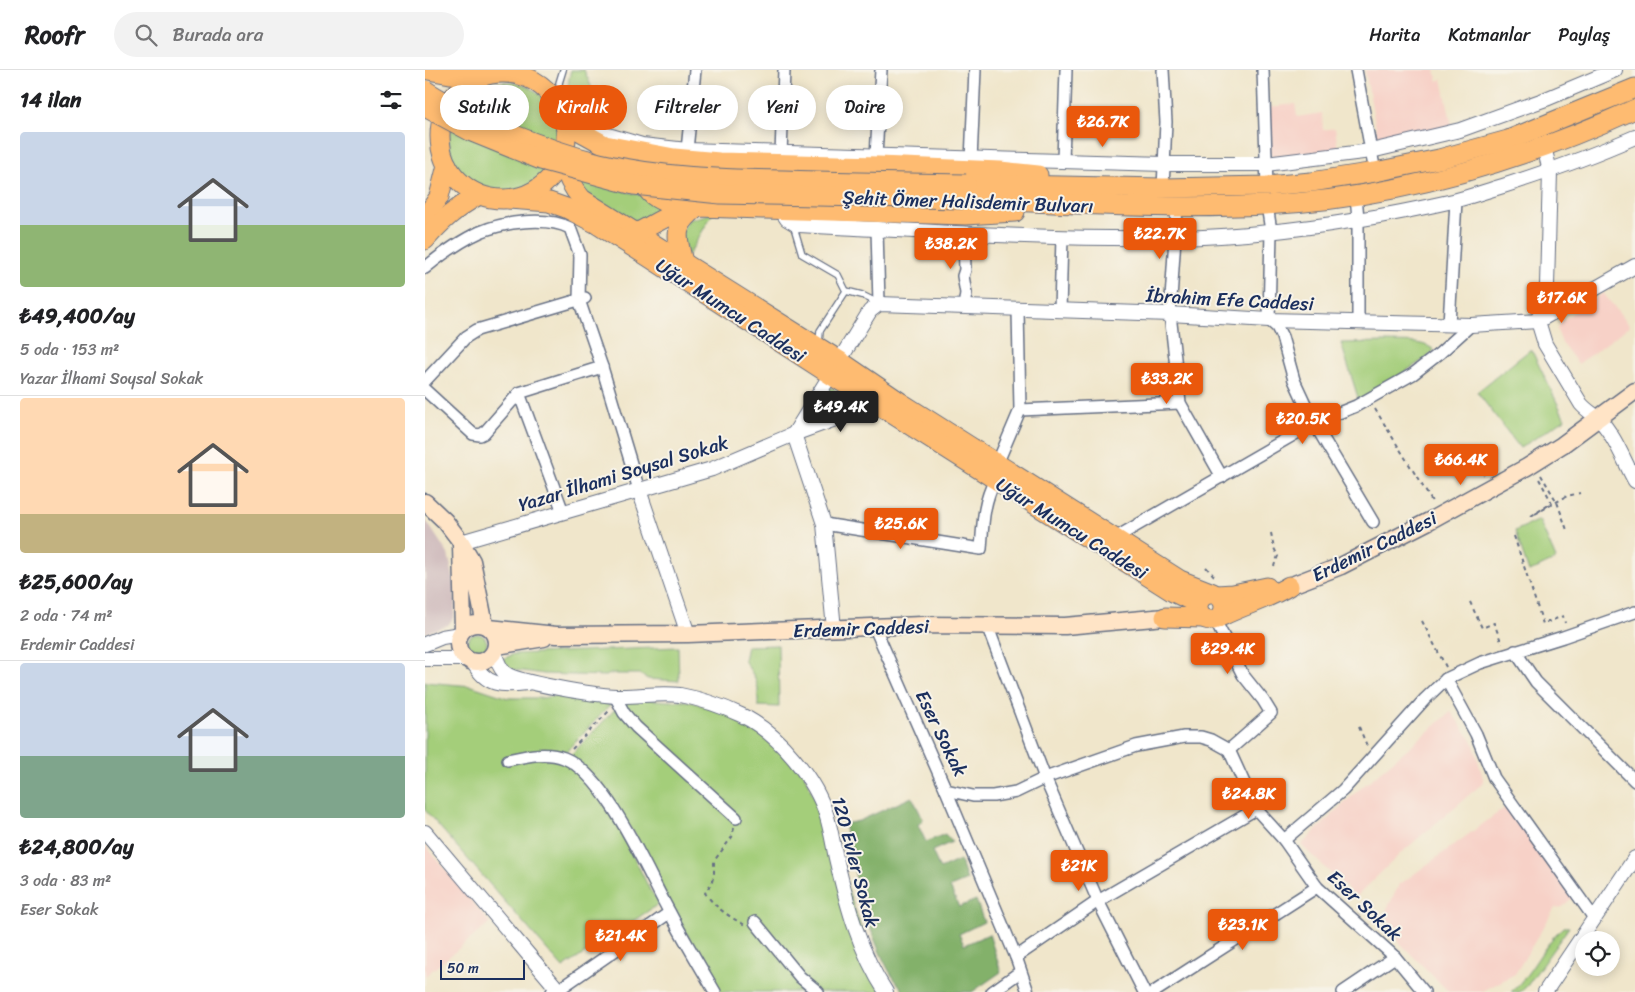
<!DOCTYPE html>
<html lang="tr">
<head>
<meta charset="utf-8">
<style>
  :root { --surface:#fff; --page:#f2f2f2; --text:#202124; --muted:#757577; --line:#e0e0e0; --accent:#ea580c }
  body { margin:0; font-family:Sriracha,sans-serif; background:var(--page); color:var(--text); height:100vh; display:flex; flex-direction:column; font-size:19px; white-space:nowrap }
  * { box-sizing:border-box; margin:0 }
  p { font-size:16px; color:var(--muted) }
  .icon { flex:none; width:28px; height:28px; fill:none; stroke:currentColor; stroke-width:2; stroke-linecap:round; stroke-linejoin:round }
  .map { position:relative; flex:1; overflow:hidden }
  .drawer { display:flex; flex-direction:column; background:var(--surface); width:425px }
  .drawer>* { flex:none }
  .guide { position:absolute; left:15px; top:15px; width:475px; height:45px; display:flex; gap:10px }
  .tools { position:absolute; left:1150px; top:861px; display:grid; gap:10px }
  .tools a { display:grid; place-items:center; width:45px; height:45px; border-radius:50%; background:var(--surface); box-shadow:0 2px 12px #0003; font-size:25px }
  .scale { position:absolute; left:15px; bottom:12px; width:85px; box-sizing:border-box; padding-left:5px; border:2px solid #1b2f5e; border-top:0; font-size:14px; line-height:18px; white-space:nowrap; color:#1b2f5e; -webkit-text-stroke:4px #f7f3e8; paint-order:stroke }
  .price { position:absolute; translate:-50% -42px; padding:0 11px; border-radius:5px; background:var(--accent); color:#fff; font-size:16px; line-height:32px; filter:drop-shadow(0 1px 2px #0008) }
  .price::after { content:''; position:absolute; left:50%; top:30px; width:15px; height:11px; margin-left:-8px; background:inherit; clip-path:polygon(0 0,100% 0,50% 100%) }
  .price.on { background:#222; color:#fff }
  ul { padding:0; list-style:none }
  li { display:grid; align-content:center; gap:10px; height:265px; padding:0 20px }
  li+li { border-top:1px solid var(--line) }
  li span { display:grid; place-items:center; height:155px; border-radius:5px; color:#555 }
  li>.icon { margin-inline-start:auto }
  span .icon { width:90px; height:90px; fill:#fffc; stroke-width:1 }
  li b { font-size:21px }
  h2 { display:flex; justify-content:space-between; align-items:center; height:60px; padding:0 20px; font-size:21px }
  .tag { padding:0 18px; border-radius:22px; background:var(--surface); box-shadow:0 2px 12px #0003; font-size:18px; line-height:45px }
  .tag.on { background:var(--accent); color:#fff }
  header { display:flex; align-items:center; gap:30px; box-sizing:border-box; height:70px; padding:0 25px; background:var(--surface); border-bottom:1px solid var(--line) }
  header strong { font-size:24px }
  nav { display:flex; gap:28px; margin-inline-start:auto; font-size:18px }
  .search { width:350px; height:45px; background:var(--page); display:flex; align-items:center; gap:12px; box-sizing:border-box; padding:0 18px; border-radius:28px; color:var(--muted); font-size:19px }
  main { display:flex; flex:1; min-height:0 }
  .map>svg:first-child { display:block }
  .built { fill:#f7d1c7 }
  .industrial { fill:#d2bfc0 }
  .green { fill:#a4ce7a; stroke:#607e6c }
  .forest { fill:#83b16a; stroke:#4f7064 }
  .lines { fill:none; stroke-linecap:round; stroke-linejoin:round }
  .service-casing { stroke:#666f84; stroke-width:8 }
  .minor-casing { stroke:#666f84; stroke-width:14 }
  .tertiary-casing { stroke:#666f84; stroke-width:16 }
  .secondary-casing { stroke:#666f84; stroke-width:19 }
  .primary-casing { stroke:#666f84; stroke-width:21 }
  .trunk-casing { stroke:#666f84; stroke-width:21 }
  .path { stroke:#666f84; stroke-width:2; stroke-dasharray:4 4; stroke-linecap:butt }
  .service { stroke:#fff; stroke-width:5.5 }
  .minor { stroke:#fff; stroke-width:11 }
  .tertiary { stroke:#fff; stroke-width:14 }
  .secondary { stroke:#ffe4c6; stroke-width:16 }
  .primary { stroke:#febb71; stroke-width:19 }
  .trunk { stroke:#febb71; stroke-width:19 }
  .primary-bridge-casing { stroke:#666f84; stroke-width:21; stroke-linecap:butt }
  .primary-bridge { stroke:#febb71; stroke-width:19 }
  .labels { text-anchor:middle; stroke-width:4; stroke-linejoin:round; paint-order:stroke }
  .street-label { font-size:19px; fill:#1b2f5e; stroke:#f7f3e8 }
</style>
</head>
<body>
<header>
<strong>Roofr</strong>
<div class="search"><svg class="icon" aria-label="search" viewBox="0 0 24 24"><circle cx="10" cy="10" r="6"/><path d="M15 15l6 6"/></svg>Burada ara</div>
<nav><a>Harita</a><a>Katmanlar</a><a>Paylaş</a></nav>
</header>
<main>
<section class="drawer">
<h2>14 ilan<svg class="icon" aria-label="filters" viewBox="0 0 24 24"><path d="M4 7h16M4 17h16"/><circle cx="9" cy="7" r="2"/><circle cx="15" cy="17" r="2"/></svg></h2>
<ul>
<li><span style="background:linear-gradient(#c9d6e8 60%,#8fb573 0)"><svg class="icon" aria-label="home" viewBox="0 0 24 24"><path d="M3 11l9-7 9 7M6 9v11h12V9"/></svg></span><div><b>₺49,400/ay</b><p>5 oda · 153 m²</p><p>Yazar İlhami Soysal Sokak</p></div></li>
<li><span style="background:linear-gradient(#ffd9b3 75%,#c2b280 0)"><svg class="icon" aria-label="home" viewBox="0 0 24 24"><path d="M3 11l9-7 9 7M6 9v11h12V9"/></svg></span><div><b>₺25,600/ay</b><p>2 oda · 74 m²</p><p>Erdemir Caddesi</p></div></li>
<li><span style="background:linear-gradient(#c9d6e8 60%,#7fa58c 0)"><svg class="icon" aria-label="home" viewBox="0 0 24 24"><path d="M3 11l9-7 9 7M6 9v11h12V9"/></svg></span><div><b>₺24,800/ay</b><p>3 oda · 83 m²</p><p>Eser Sokak</p></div></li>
</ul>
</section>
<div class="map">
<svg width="1210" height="922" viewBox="0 0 1210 922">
  <rect width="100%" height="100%" fill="#f7f3e8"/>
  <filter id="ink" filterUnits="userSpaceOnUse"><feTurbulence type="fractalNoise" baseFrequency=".02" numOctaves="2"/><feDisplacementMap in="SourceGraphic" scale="10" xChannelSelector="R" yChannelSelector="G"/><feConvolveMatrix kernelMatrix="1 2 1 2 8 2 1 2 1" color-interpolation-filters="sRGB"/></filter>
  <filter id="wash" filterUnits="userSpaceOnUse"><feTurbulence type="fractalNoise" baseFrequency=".0096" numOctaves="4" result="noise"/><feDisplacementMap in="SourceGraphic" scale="20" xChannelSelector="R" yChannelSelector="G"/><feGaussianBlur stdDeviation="1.12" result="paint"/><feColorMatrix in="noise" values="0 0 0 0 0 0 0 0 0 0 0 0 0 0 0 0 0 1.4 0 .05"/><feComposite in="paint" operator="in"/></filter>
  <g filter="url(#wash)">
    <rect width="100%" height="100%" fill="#f0e6cb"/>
    <g class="built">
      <path d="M940 0H1010L1013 11 1017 9 1027 56 954 74Z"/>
      <path d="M870 34 872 47 897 43 898 60 910 58 913 80 846 87 845 37Z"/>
      <path d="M1178 223 1205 256 1153 294 1137 273 1132 260 1135 252Z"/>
      <path d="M1026 642 1048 672 1059 712 976 783 931 827 876 775 929 724Z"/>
      <path d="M1081 737 1149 826 1137 837 1130 838 1090 904 1056 922H1024L955 853 974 815Z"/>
      <path d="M0 775 65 853 0 906Z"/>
    </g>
    <path class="industrial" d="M0 449 23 484 30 514V538L29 547 23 555 0 563Z"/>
    <g class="green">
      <path d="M146 0H159L169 23 163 51C143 34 140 24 146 0Z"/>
      <circle cx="80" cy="68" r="56"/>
      <path d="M152 110 220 126 245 140 216 156 165 128Z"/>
      <path d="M288 143 263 186 256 164 263 150Z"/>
      <path d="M961 272C975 273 996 270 1008 279V282L1003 287 934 331 916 273Z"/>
      <path d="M1106 279 1140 349 1095 378 1052 322Z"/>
      <path d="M406 317 430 333 384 353Z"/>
      <path d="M1114 450 1131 489 1104 502 1090 461Z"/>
      <circle cx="52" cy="574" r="10"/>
      <path d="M353 575 354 637 333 636V619L330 608 319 590 322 576Z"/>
      <path d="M253 577 254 611 223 609 214 604H185L181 606 119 604 84 599 78 589 89 584Z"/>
      <path d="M0 612 47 616 83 628H117L141 624 186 634 139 684 114 688 135 690 152 702 170 720 192 753 225 820 235 833 138 898 0 740Z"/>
      <path d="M218 629 242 631H264L309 646 337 666 378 702 398 747 458 922H295L252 847 210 764 144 687 198 631Z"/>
      <path d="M1138 857H1144L1102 916 1095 922H1086C1108 903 1117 876 1138 857Z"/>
    </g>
    <path class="forest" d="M487 727 498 749 493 755 501 772 520 764 527 772 507 781 515 799 535 790 542 810 525 817 534 837 551 830 559 852 534 864 539 875 564 864 576 902 547 922H479C474 914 466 906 462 897 439 853 430 802 419 754L434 751Z"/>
  </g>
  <g filter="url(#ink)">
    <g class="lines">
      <g class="service-casing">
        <g id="service">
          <path d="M138 0 134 13 138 45"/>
          <path d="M76 2 81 0"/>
          <path d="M368 154 377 184 413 205 421 221 395 261 394 274"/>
          <path d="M421 221 437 225 453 233"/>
        </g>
      </g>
      <g class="minor-casing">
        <g id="minor">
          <path d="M838 0 842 116"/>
          <path d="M931 0 950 102"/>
          <path d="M262 80 270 0"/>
          <path d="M356 84 359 0"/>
          <path d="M451 86 456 0"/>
          <path d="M546 90 550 0"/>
          <path d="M638 90 641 0"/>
          <path d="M738 118 741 52 738 0"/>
          <path d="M931 125 933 149V252"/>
          <path d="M842 135 846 161 844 250 852 257 857 267 869 310 889 353 948 452"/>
          <path d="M752 137 745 244 755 333 797 407"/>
          <path d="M452 159 454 234"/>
          <path d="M539 163 540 200 538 206 541 223 539 237"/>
          <path d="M0 198C17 184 35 171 55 162 79 152 121 146 145 158L155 185 154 230 177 297 214 420"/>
          <path d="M635 241 637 167"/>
          <path d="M1024 254 1031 131"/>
          <path d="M0 311 41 267 52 260 160 228"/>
          <path d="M0 320 48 364 55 365 59 363 94 323 177 297"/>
          <path d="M94 323 138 442"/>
          <path d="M595 340 755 333"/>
          <path d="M572 394 595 340 593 240"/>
          <path d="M399 454 556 479C558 453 558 433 570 410"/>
          <path d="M690 468 889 353 931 336 988 304 1015 283 1046 255"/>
          <path d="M790 550 818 605 838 630 846 643 804 680"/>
          <path d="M562 555 620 708 673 831 719 922"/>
          <path d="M450 558 521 720 591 887 603 922"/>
          <path d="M1090 581 1111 612 1210 711"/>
          <path d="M1021 609 1051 664 1069 708 1169 848"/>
          <path d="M190 626 199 643 211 657 311 748"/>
          <path d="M83 690C101 686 121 681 139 688 182 705 223 804 245 843 259 870 275 896 290 922"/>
          <path d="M521 720 548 726H568L591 722 620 708 711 676 759 667H776L786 670 804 680 831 739 859 770 892 817 970 887 999 922"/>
          <path d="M859 770 918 720 1000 629 1021 609 1055 593 1138 567 1210 542"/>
          <path d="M330 852 375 907 393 922"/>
          <path d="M591 887 673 831 831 739"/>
          <path d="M127 922 133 920 244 843"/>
          <path d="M567 922 595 902"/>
          <path d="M729 922 892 817"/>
          <path d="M918 922 970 887"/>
        </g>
      </g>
      <g class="tertiary-casing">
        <g id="tertiary">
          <path d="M162 64 176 63 217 75 262 80 739 94H841L946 81 1035 60 1121 29 1190 0"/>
          <path d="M1119 77 1125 101 1122 216 1113 251 1120 274 1156 334C1161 340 1168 344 1174 349 1190 366 1199 391 1210 411"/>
          <path d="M356 140 362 149 372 155C497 161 623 170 748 168 839 166 940 151 1028 131 1045 127 1061 121 1078 116 1122 102 1167 86 1210 67"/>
          <path d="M369 364 445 241 454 234 745 244 844 250 1046 255 1113 251 1210 196"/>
          <path d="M369 364 399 454 409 559"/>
          <path d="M214 420 263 564"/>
          <path d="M36 472 287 399 369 364 452 334"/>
          <path d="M0 574 17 567 35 564"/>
          <path d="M69 583C72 589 74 598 80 603 92 613 172 625 191 626 212 627 234 622 255 625 276 629 297 636 316 645 352 662 391 709 402 747 406 760 408 774 411 788 422 835 434 881 461 922"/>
          <path d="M0 589H41"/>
          <path d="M48 592C61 616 76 616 102 613"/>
          <path d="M0 762 135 922"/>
          <path d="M1120 922 1210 788"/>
        </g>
      </g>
      <g class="secondary-casing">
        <g id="secondary">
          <path d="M0 432 20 451 36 472 47 491 60 555"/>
          <path d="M36 474 38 560"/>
          <path d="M864 516 916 496 1004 451 1102 397 1137 375 1210 321"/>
          <circle cx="52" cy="573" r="19"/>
          <path d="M64 558 131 565 263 564 497 555 640 556 740 547"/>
          <path d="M72 576 119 568"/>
        </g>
      </g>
      <g class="primary-casing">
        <g id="primary">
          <path d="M140 53 180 75 249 88 294 92 454 96 575 101 613 105"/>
          <path d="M137 89C141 105 146 117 157 129L415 291 475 332 755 510 788 523"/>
          <path d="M220 105C216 127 244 135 260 138"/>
          <path d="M541 114 738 118 842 116 886 112 950 102 1014 89 1083 70 1210 18"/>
          <path d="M84 129 124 132 141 138 170 153 222 186 406 305 748 522 773 534"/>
          <path d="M538 129C639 133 739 140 840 135 968 129 1094 92 1210 39"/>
          <path d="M203 167C226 157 247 140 273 137L540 145 590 142"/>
          <path d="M258 192C251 164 248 156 273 137"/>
          <circle cx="786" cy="537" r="13"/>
          <path d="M792 525 808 524 842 517"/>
          <path d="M797 546C819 535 843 529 864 516"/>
          <path d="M740 547 778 548"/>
        </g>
      </g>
      <g class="trunk-casing">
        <g id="trunk">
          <path d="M3 0 25 4 57 6"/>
          <circle cx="78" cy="66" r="63"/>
          <path d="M0 148 14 127 22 95"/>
          <path d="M0 170C17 150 31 138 54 125"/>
        </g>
      </g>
      <g class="path">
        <path d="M950 339 1008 433"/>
        <path d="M1042 377 1059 405"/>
        <path d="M1116 405 1132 432 1142 460"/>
        <path d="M1110 444 1142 426 1155 423"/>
        <path d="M1106 446 1127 433 1113 407"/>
        <path d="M846 463 849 478 853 486 849 496"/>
        <path d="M1089 466 1118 554 1138 546 1140 553"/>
        <path d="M781 497 790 507"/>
        <path d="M1045 532 1057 558 1069 553 1077 574"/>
        <path d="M997 551 1021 597"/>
        <path d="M934 657 942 676"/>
        <path d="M147 679 186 639"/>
        <path d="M309 758 307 767 289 791V803L287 812 280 823C291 838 303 846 320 855"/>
      </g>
      <use href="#service" class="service"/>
      <use href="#minor" class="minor"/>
      <use href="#tertiary" class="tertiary"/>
      <use href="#secondary" class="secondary"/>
      <use href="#primary" class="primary"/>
      <use href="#trunk" class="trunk"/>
      <g class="primary-bridge-casing">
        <g id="primary-bridge">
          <path d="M0 20C48 51 119 79 174 93 233 107 298 109 359 110 419 112 480 113 541 114"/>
          <path d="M0 37 47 62 116 90 209 115 295 124 538 129"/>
        </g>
      </g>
      <use href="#primary-bridge" class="primary-bridge"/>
    </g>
  </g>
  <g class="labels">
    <g class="street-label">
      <text transform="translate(543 131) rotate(2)" y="7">Şehit Ömer Halisdemir Bulvarı</text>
      <text transform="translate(805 229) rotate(3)" y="7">İbrahim Efe Caddesi</text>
      <text transform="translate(306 240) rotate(33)" y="7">Uğur Mumcu Caddesi</text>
      <text transform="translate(198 403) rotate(-17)" y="7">Yazar İlhami Soysal Sokak</text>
      <text transform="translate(647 458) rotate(32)" y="7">Uğur Mumcu Caddesi</text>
      <text transform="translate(949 476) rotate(-26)" y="7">Erdemir Caddesi</text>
      <text transform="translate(436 558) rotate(-2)" y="7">Erdemir Caddesi</text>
      <text transform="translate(517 663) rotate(64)" y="7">Eser Sokak</text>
      <text transform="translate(431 792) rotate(75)" y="7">120 Evler Sokak</text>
      <text transform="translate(940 835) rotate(43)" y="7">Eser Sokak</text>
    </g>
  </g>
</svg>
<div class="tools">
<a><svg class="icon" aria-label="locate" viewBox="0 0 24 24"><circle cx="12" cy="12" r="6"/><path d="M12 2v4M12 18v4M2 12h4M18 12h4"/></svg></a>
</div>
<div class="scale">50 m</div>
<b class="price" style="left:678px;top:78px">₺26.7K</b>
<b class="price" style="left:735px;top:190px">₺22.7K</b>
<b class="price" style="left:526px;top:200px">₺38.2K</b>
<b class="price" style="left:1137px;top:254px">₺17.6K</b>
<b class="price" style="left:742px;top:335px">₺33.2K</b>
<b class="price on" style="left:416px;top:363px">₺49.4K</b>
<b class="price" style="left:878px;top:375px">₺20.5K</b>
<b class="price" style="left:1036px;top:416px">₺66.4K</b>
<b class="price" style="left:476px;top:480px">₺25.6K</b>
<b class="price" style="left:803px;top:605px">₺29.4K</b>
<b class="price" style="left:824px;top:750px">₺24.8K</b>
<b class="price" style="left:654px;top:822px">₺21K</b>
<b class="price" style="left:818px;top:881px">₺23.1K</b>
<b class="price" style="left:196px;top:892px">₺21.4K</b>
<div class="guide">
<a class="tag">Satılık</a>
<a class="tag on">Kiralık</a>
<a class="tag">Filtreler</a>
<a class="tag">Yeni</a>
<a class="tag">Daire</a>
</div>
</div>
</main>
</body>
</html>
